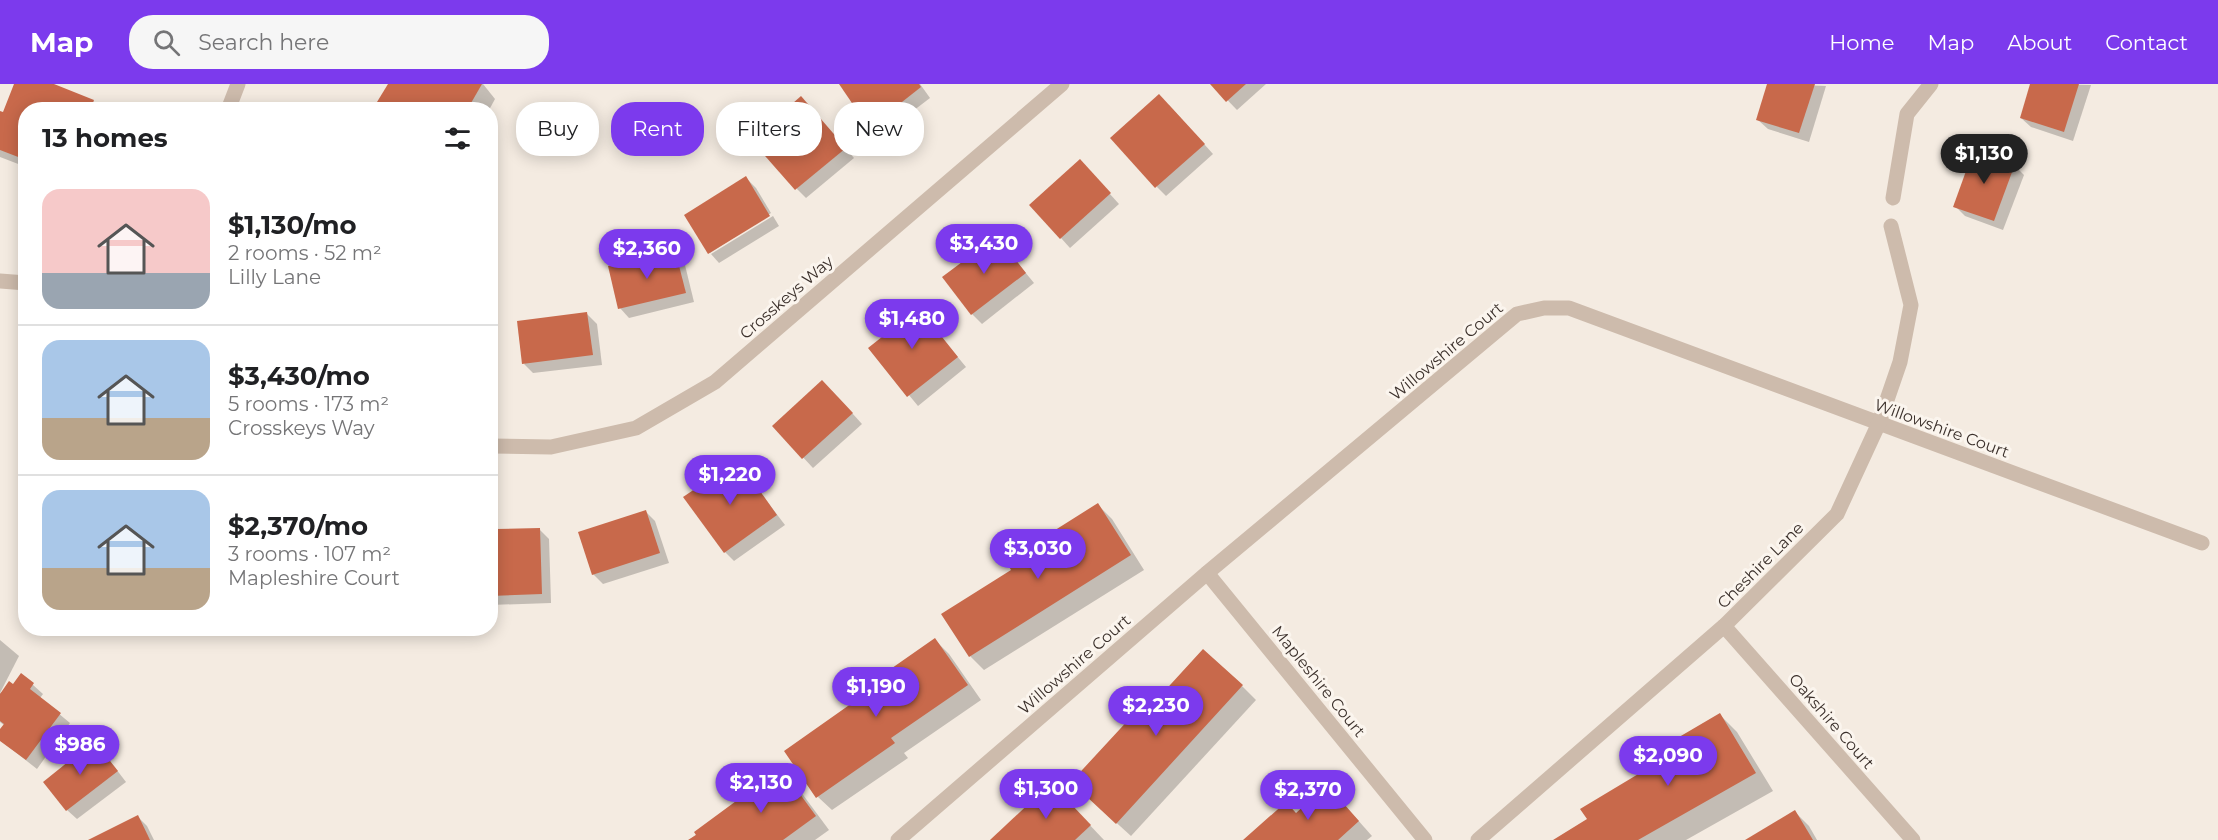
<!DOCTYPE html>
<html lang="en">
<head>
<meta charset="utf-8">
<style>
  :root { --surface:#fff; --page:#f6f6f6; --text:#202124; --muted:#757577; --line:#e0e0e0; --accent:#7c3aed }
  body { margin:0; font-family:Montserrat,sans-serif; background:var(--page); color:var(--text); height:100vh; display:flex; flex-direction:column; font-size:22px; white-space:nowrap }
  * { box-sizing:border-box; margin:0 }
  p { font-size:20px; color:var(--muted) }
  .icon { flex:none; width:33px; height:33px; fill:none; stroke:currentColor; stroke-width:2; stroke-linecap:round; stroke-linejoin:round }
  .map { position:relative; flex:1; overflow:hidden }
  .side { position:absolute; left:18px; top:18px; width:480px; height:534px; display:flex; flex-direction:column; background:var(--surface); border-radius:24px; box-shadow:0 3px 15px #0003 }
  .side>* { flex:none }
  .banner { position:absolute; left:516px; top:18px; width:570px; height:54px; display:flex; gap:12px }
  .price { position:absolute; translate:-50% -51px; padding:0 14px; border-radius:21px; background:var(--accent); color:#fff; font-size:20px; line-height:39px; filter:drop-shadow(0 2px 3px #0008) }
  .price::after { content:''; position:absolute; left:50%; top:36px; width:18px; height:14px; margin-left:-9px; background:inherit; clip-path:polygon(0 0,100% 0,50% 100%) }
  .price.current { background:#222; color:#fff }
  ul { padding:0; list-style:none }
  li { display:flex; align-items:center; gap:18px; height:150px; padding:0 24px }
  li+li { border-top:2px solid var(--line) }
  li span { display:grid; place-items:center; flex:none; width:168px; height:120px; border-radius:18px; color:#555 }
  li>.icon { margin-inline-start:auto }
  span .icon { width:72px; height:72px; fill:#fffc; stroke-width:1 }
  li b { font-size:26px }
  h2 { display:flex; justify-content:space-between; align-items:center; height:72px; padding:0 24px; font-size:26px }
  .tag { padding:0 21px; border-radius:24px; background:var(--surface); box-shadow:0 3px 15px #0003; font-size:21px; line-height:54px }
  .tag.current { background:var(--accent); color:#fff }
  header { display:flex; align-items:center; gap:36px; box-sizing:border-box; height:84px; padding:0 30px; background:var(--accent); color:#fff }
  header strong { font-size:28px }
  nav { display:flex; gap:33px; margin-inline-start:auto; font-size:21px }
  .search { width:420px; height:54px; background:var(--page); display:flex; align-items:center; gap:15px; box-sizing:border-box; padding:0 21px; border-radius:24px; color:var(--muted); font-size:22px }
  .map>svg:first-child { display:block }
  .shadow { fill:#0003 }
  .building { fill:#c8694b }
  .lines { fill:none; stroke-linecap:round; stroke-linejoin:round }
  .minor { stroke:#cdbbac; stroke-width:15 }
  .labels { text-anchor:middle; stroke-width:6; stroke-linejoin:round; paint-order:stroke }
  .street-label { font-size:16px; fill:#3b302b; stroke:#fbf5ee }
</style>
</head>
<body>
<header>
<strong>Map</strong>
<div class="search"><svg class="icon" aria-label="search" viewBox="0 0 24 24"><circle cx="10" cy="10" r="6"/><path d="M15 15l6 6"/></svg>Search here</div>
<nav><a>Home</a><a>Map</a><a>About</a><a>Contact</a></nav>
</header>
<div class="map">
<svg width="2218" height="756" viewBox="0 0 2218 756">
  <rect width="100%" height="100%" fill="#f4ebe1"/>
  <g class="shadow">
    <path d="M16 0H50L93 17 101 26H26V83L0 73V29L4 30Z"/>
    <path d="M391 0H483L495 15 489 26H387L379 18Z"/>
    <path d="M841 0H920L930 14 880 52Z"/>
    <path d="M1212 0H1266L1237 26Z"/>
    <path d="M1769 0 1826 2 1809 58 1768 45 1758 36Z"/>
    <path d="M2032 0 2091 1 2073 57 2031 43 2021 34Z"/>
    <path d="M1169 21 1213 70 1166 112 1157 103Z"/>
    <path d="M810 24 854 74 806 114 797 105Z"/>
    <path d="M2014 81 2024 91 2003 146 1965 132 1955 122Z"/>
    <path d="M1089 87 1119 120 1070 164 1061 154Z"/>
    <path d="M746 94 756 104 771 129 710 169 686 131Z"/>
    <path d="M773 132 779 142 719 179 711 170Z"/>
    <path d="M997 154 1034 199 982 240 972 230Z"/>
    <path d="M674 167 684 177 694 218 629 234 620 224Z"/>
    <path d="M914 220 966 283 918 322 870 264 889 249Z"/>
    <path d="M587 230 597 240 602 281 533 289 524 280Z"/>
    <path d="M832 307 862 340 813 384 774 342Z"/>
    <path d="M737 378 785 441 734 477 725 468Z"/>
    <path d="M1098 421 1112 435 1144 486 984 586 970 572 944 530 1013 487Z"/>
    <path d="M646 428 655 437 669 479 603 500 593 490Z"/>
    <path d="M539 445 549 455 551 519 490 521V449Z"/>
    <path d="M0 556 19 572 0 609Z"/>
    <path d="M935 556 949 570 981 616 904 669 908 674 832 726 818 713 857 618Z"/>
    <path d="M22 591 43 610 40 614 70 639 37 685 0 656V648L5 642 0 638V609L13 602Z"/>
    <path d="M1242 602 1256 616 1131 752 1087 712Z"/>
    <path d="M1719 630 1737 648 1773 707 1686 756H1555L1589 736 1682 666Z"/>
    <path d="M103 668 126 698 77 735 67 726Z"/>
    <path d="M781 686 795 700 829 746 815 756H689Z"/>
    <path d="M1065 715 1104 756H992Z"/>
    <path d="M1341 717 1372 752 1367 756H1246L1297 730Z"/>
    <path d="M1795 728 1809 742 1817 756H1747Z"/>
    <path d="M138 733 147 742 154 756H91Z"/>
  </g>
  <g class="building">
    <path d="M14 0H54L94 16 90 26H26V76L0 66V27L3 28Z"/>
    <path d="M388 0H482L467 26H390L377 18Z"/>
    <path d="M839 0H919L921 3 869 44Z"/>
    <path d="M1210 0H1246L1226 18Z"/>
    <path d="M1767 0H1815L1799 49 1756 36Z"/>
    <path d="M2030 0H2079L2064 48 2020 34Z"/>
    <path d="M1159 10 1205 60 1155 104 1110 54Z"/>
    <path d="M801 12 846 64 795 106 751 56Z"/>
    <path d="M1974 65 2015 80 1994 137 1953 123Z"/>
    <path d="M1080 75 1111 109 1060 155 1029 121Z"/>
    <path d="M746 92 770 132 708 170 684 131Z"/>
    <path d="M997 152 1026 189 971 231 942 193Z"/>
    <path d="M675 166 686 209 618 225 608 182Z"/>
    <path d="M914 218 958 273 907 313 868 264 887 249 882 243Z"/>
    <path d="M587 228 593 271 522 280 517 237Z"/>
    <path d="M822 296 853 329 802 375 772 342Z"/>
    <path d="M738 376 777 431 724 469 683 413Z"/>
    <path d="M1098 419 1131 471 969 573 941 530 1011 486 1006 477Z"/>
    <path d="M646 426 660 469 592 491 578 448Z"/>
    <path d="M540 444 542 510 490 512V449H495V445Z"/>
    <path d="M935 554 968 601 891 654 895 659 816 714 784 667 855 617 852 612Z"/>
    <path d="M1203 565 1243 601 1116 740 1071 698 1144 619 1149 624Z"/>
    <path d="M21 589 34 599 30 605 61 629 26 676 0 657V645L4 640 0 637V610L9 597 13 600Z"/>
    <path d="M1720 629 1756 689 1638 756H1553L1587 735 1580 725 1680 665 1674 656Z"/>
    <path d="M94 657 118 687 66 727 43 698Z"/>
    <path d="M781 684 816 732 783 756H688L696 751 694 748Z"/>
    <path d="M1051 699 1091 741 1075 756H990Z"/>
    <path d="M1327 701 1359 737 1338 756H1243L1286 718 1296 729Z"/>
    <path d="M1795 726 1813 756H1745Z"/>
    <path d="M138 731 150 756H88Z"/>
  </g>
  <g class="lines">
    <g class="minor">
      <path d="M228 26 238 0"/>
      <path d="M1893 114 1907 30 1931 0"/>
      <path d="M0 197 26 199"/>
      <path d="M490 362 551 363 636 344 715 298 1062 0"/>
      <path d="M1207 489 1425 756"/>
      <path d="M1724 542 1913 756"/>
      <path d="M898 756 1207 489 1517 230 1544 224H1569L2202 459"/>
      <path d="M1478 756 1724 542 1837 430 1879 339 1900 278 1911 221 1891 142"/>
    </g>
  </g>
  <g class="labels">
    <g class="street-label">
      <text transform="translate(786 213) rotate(-41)" y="6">Crosskeys Way</text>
      <text transform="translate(1446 267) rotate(-40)" y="6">Willowshire Court</text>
      <text transform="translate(1942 344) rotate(20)" y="6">Willowshire Court</text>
      <text transform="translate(1760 481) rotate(-45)" y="6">Cheshire Lane</text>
      <text transform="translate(1074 580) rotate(-41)" y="6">Willowshire Court</text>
      <text transform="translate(1319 597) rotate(51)" y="6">Mapleshire Court</text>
      <text transform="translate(1832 637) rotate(49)" y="6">Oakshire Court</text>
    </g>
  </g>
</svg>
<b class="price current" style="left:1984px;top:101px">$1,130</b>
<b class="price" style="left:984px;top:191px">$3,430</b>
<b class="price" style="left:647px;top:196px">$2,360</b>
<b class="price" style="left:912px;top:266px">$1,480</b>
<b class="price" style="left:730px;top:422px">$1,220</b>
<b class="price" style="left:1038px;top:496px">$3,030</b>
<b class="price" style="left:876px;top:634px">$1,190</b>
<b class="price" style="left:1156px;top:653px">$2,230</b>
<b class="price" style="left:80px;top:692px">$986</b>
<b class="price" style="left:1668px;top:703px">$2,090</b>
<b class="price" style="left:761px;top:730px">$2,130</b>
<b class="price" style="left:1046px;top:736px">$1,300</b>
<b class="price" style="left:1308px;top:737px">$2,370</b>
<div class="banner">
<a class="tag">Buy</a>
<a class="tag current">Rent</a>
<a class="tag">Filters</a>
<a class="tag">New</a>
</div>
<section class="side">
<h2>13 homes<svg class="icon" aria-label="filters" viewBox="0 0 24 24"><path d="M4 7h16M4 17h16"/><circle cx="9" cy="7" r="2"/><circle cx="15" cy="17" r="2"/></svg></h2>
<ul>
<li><span style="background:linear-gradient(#f6c9c9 70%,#9aa5b1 0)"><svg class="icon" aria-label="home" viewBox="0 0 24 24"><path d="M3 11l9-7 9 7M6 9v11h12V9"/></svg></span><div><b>$1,130/mo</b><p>2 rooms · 52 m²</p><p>Lilly Lane</p></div></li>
<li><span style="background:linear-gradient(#a9c7e8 65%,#b9a48a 0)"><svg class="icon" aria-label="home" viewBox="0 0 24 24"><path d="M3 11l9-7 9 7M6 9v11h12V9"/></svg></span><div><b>$3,430/mo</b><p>5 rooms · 173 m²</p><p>Crosskeys Way</p></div></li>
<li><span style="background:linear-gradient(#a9c7e8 65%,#b9a48a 0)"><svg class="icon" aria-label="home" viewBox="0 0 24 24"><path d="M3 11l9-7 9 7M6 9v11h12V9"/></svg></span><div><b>$2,370/mo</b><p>3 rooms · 107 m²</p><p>Mapleshire Court</p></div></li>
</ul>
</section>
</div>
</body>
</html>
